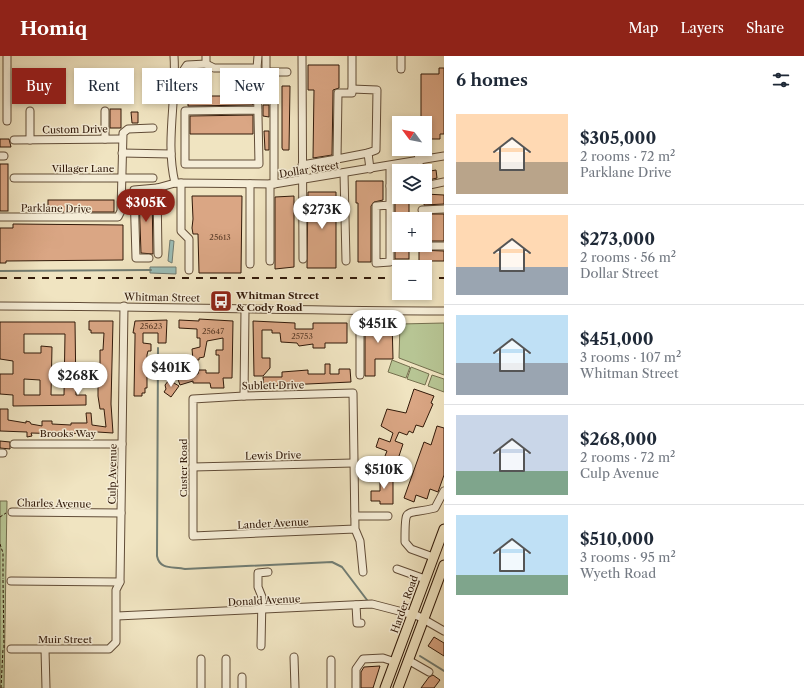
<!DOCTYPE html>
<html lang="en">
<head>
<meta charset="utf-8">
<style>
  :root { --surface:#fff; --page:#f2f2f3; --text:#1f2937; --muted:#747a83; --line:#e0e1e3; --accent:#8f2418 }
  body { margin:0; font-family:"Libre Caslon Text",serif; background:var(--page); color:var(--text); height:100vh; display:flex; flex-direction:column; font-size:15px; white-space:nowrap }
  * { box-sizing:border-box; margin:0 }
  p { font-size:13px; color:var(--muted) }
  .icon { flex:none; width:22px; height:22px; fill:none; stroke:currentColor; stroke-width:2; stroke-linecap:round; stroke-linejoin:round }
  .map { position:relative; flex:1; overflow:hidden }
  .panel { display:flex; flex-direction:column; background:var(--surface); width:360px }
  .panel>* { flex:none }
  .top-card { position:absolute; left:12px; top:12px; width:372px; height:36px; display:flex; gap:8px }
  .needle { width:26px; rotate:302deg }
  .controls { position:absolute; left:392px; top:60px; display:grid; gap:8px }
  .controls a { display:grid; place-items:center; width:40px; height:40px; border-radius:0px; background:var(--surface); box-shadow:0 2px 6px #0003; font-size:20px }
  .price { position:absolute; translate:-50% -34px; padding:0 9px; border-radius:14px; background:#fff; color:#222; font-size:13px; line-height:26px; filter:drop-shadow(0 1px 2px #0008) }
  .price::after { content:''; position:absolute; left:50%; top:24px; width:12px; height:9px; margin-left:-6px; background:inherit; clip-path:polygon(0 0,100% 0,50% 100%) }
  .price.active { background:var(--accent); color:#fff }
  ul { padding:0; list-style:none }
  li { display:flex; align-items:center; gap:12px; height:100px; padding:0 12px }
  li+li { border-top:1px solid var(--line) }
  li span { display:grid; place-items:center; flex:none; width:112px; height:80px; border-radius:0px; color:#555 }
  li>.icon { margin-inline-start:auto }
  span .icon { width:48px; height:48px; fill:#fffc; stroke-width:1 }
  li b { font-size:17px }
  h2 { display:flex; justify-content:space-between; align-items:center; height:48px; padding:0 12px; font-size:17px }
  .chip { padding:0 14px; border-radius:0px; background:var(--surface); box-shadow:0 2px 6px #0003; font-size:14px; line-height:36px }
  .chip.active { background:var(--accent); color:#fff }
  header { display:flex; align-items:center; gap:24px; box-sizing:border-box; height:56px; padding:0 20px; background:var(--accent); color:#fff }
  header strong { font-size:19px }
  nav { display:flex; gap:22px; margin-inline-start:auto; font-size:14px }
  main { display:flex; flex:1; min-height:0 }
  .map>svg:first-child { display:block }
  .green { fill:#b7c594; stroke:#746f4e }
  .water { fill:#9bbeb8; stroke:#717c72 }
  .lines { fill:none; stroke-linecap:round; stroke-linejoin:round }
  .stream { stroke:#717c72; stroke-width:2 }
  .building { fill:#daa684; stroke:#311909; fill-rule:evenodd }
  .minor-casing { stroke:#614c37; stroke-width:9 }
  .major-casing { stroke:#311909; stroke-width:11 }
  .path { stroke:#311909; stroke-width:1; stroke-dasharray:3 2; stroke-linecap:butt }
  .minor { stroke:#f5edd7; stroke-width:7 }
  .major { stroke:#f0e4c1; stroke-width:9 }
  .rail { stroke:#311909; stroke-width:2; stroke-dasharray:7 7; stroke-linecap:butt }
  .labels { text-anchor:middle; stroke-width:3; stroke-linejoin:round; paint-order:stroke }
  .number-label { font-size:8px; fill:#5b3c28 }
  .street-label { font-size:10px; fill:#311909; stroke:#f5edd7 }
  .poi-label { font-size:10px; font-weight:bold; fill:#311909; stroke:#f5edd7; text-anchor:start }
</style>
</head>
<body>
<header>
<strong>Homiq</strong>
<nav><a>Map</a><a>Layers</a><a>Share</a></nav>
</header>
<main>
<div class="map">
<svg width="444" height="632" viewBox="0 0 444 632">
  <rect width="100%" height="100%" fill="#f0e4c1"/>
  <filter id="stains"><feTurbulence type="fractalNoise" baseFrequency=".005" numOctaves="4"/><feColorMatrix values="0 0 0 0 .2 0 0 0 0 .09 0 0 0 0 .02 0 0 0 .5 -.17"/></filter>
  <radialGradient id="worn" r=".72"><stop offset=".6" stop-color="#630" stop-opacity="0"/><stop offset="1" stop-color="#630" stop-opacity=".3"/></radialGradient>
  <g class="green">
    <path d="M444 267V319L399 302 400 268Z"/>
    <path d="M392 304 410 311 406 322 388 316Z"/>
    <path d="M411 311 429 318 425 329 407 323Z"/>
    <path d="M432 319 444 323V336L428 330Z"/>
    <path d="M0 445H7L4 632H0Z"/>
  </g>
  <g class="water">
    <path d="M170 184 174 185 172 207 168 205Z"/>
    <path d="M150 211H176V218L150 217Z"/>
  </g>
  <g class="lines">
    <g class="stream">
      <path d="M0 215 151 214"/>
      <path d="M158 292 157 500C160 515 174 510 185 513L332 506 342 511 367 544"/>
      <path d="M420 600 444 615"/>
    </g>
  </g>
  <g class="building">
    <path d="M308 9H339V32L333 34V37L332 99 313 102 314 34H308Z"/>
    <path d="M439 12H444V78H440V83H425V67H421V18H439Z"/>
    <path d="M206 16 205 40H230V36H237V40H253V49L188 50V17Z"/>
    <path d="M282 30H290L289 94H283L282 92Z"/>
    <path d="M263 49H269V61L263 60Z"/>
    <rect x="110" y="53" width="11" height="19"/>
    <path d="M131 56H138V67H132Z"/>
    <path d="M253 59V78H190V60Z"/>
    <path d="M264 75H269V94H265Z"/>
    <path d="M0 83H9L11 91H0Z"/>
    <rect x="0" y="108" width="8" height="47"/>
    <path d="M436 114 437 122 425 125V116Z"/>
    <path d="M356 125H383V144L374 146 371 150V206H358V147H356Z"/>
    <path d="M308 136H336V212H307Z"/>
    <path d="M152 137 153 198 141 197 139 139Z"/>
    <path d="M425 138 444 139V148L424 149Z"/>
    <path d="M192 140H242L241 217H199L198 178H193L192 172 193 163Z"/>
    <path d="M294 140V211L275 213V141Z"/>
    <rect x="395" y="141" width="14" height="22"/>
    <rect x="48" y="144" width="66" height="12"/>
    <path d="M419 158H444V185H425V163H419Z"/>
    <path d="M13 168 123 169V204L6 205V207H0V172H13Z"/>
    <rect x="395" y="189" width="14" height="14"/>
    <path d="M419 194 444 195V205H419Z"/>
    <path d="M199 263 233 265 232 322H223L224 332H211L210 327H193V325L180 329 176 318 180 316 186 314 187 318H198L199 314H206V317H219V299H216V294H223V282L207 285 204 301 199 302V304H193L192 293 200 291V282H197V273L179 272V264L199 265Z"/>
    <path d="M167 264 166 287H158V277H143V287L151 288V295H148L147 299V332H145V337H142V340H134L135 282V277H133L135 265Z"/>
    <path d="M392 264 393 303H375V320H365V266Z"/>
    <path d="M89 265H113L111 348 113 377 82 375V377L68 378 31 377 32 380 27 381V376L0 375V353H8V364L26 367V365L30 366 31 368 42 370V365H52V368L71 369V367H87L86 357H91L92 369 106 371 104 353H100L98 340V328H100V294H103L104 277H91V274H89Z"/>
    <path d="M253 265 295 267V273H313V267H347V287H325V292H313V288L299 290 297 287 281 286 280 277H272V274H262V302H270V312L263 320H254Z"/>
    <path d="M0 266H75L76 339H86V349L13 350V339L0 338V318H13V305L0 303ZM24 278H65L64 339H51L52 291 41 290V297H24ZM24 323 40 324V339H24Z"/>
    <path d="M325 308H330V318H339V313H350L351 326 264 330 263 321H282V316L308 314V318H325Z"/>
    <path d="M169 324 179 330 171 341 164 336 166 333 165 329Z"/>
    <path d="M414 333 434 340 431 347 433 348 423 371 416 369 413 377 409 375 407 379 399 376 395 385 403 388 394 415 381 410 387 395 376 391 379 382 390 386 393 377 381 370 387 353 406 357Z"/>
    <path d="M437 370 444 372V419L438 436 430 433 427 443 416 439 414 446 404 442 424 386 431 389Z"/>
    <path d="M0 385 10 386V393L0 392Z"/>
    <path d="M380 418H393V448H380V445H371V435H380Z"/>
    <path d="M434 581 444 587V600L428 590Z"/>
    <path d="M380 610 373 632H361V616L364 611Z"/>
    <path d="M433 619 440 624 434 632H421L429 621Z"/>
  </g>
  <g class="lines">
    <g class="minor-casing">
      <g id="minor">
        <path d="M7 0V65"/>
        <path d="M174 0C177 42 165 86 175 127"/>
        <path d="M266 0V16H287"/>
        <path d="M302 0 303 203"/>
        <path d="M352 0V37H338L337 103 368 97 370 113"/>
        <path d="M206 8 214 12H257L258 0"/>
        <path d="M257 12 259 108H185V55L258 54"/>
        <path d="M401 13V0"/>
        <path d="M174 23H183V15L187 9 206 8V0"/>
        <path d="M352 33 377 34 376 94 368 97"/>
        <path d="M274 42V128"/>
        <path d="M30 55V84"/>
        <path d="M105 83V55"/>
        <path d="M14 84 121 83"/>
        <path d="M415 93 417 95 420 105"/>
        <path d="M122 97 171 98"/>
        <path d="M0 100H4"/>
        <path d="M302 109 337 103"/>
        <path d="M390 110V206L376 207V150L390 149"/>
        <path d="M344 117 346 205"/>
        <path d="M14 122H153"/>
        <path d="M181 127V175L189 183V214"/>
        <path d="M250 128V208"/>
        <path d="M270 128V205"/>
        <path d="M390 130 399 129"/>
        <path d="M425 130 444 126"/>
        <path d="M422 154 444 153"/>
        <path d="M0 161H118L121 155 123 77 128 73 153 72"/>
        <path d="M422 190H444"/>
        <path d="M158 198 157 132 175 127 274 128 444 100"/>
        <path d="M149 202H136L134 134 157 132"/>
        <path d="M0 250C148 250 296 255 444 255"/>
        <path d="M360 255V319"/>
        <path d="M244 340 245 254"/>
        <path d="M14 388H122"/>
        <path d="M0 397H3"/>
        <path d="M193 411 353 407"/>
        <path d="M12 456 121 457"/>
        <path d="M355 460H388"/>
        <path d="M355 473 193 480V343L244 340 353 337 355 473 360 485 363 516"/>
        <path d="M433 501 411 493 405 486C405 448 404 460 435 452L444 435"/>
        <path d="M397 513 425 523"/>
        <path d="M11 525 120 526"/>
        <path d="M356 549 357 567H361"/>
        <path d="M117 560 372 548 418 560 444 575"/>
        <path d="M261 590 262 541 258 531V517L268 516"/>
        <path d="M11 593H109L116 586V534L120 526 124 250"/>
        <path d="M45 593 46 632"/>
        <path d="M294 601 295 632"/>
        <path d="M226 603V632"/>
        <path d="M331 604V632"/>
        <path d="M408 604 429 616"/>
        <path d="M242 621V632"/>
        <path d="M201 632V603"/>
        <path d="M356 632V613L363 603 383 602 395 606"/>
      </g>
    </g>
    <g class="major-casing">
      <g id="major">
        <path d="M385 632 444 473"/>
        <path d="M398 632 444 509"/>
      </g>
    </g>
    <g class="path">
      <path d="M0 461 6 457"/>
      <path d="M0 488 3 497V523"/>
      <path d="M3 524 4 592"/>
      <path d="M1 632 3 593"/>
    </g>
    <use href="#minor" class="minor"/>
    <use href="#major" class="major"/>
    <g class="rail">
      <path d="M0 222H399"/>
      <path d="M425 222H444"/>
    </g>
  </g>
  <defs>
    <g id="bus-square" transform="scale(1.15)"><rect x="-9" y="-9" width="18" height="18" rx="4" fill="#8f2418" stroke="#f5edd7"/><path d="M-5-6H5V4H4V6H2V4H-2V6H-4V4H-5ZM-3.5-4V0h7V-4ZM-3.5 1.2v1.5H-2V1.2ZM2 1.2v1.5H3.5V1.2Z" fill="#fff"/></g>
  </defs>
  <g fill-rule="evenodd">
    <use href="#bus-square" x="221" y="245"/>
  </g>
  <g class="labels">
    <g class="number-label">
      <text x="220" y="184">25613</text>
      <text x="151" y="273">25623</text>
      <text x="213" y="278">25647</text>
      <text x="302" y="283">25753</text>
    </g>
    <g class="street-label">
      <text transform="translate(75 73) rotate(-1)" y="4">Custom Drive</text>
      <text x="83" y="116">Villager Lane</text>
      <text transform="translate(309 113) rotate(-9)" y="4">Dollar Street</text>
      <text transform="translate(56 152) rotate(1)" y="4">Parklane Drive</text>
      <text transform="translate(162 241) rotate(1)" y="4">Whitman Street</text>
      <text transform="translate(273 329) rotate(-1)" y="4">Sublett Drive</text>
      <text x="68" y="381">Brooks Way</text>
      <text transform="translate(273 399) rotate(-1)" y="4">Lewis Drive</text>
      <text transform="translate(183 412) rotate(-90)" y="4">Custer Road</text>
      <text transform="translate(112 418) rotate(-89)" y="4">Culp Avenue</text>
      <text transform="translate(54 447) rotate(1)" y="4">Charles Avenue</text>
      <text transform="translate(273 467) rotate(-3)" y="4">Lander Avenue</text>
      <text transform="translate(264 544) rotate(-3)" y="4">Donald Avenue</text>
      <text transform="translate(404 548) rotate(-70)" y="4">Harder Road</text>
      <text x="65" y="587">Muir Street</text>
    </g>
    <g class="poi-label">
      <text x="236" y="243">Whitman Street<tspan x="236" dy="12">&amp; Cody Road</tspan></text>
    </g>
  </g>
  <rect width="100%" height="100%" filter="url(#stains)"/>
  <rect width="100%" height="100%" fill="url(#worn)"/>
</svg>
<div class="controls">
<a><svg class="needle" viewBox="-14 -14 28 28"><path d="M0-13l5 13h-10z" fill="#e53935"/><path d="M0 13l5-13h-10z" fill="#747a83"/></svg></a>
<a><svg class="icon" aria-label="layers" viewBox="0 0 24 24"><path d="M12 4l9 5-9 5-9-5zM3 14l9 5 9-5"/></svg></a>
<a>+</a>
<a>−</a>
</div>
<b class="price active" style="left:146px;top:167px">$305K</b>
<b class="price" style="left:322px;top:174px">$273K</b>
<b class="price" style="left:378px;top:288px">$451K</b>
<b class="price" style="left:171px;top:332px">$401K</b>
<b class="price" style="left:78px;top:340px">$268K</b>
<b class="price" style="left:384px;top:434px">$510K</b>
<div class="top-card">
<a class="chip active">Buy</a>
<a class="chip">Rent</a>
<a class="chip">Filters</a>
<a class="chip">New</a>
</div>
</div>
<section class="panel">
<h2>6 homes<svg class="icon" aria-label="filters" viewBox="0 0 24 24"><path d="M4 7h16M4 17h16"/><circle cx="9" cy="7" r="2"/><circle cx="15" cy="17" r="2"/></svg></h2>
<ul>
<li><span style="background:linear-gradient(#ffd9b3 60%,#b9a48a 0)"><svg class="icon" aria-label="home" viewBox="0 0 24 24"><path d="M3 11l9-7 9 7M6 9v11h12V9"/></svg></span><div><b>$305,000</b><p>2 rooms · 72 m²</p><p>Parklane Drive</p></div></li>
<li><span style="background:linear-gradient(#ffd9b3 65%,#9aa5b1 0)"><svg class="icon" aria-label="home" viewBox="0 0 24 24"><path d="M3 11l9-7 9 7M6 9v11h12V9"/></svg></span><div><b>$273,000</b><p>2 rooms · 56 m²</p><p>Dollar Street</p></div></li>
<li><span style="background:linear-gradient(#bfe0f5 60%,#9aa5b1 0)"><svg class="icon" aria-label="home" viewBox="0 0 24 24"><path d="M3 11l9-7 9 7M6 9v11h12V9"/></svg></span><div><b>$451,000</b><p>3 rooms · 107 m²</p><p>Whitman Street</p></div></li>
<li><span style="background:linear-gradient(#c9d6e8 70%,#7fa58c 0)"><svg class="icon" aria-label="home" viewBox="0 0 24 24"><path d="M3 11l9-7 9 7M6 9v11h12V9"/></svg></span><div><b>$268,000</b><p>2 rooms · 72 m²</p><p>Culp Avenue</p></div></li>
<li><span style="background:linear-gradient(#bfe0f5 75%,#7fa58c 0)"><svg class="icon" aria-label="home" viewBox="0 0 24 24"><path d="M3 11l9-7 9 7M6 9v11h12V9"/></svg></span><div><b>$510,000</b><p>3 rooms · 95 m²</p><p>Wyeth Road</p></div></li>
</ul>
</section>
</main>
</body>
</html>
